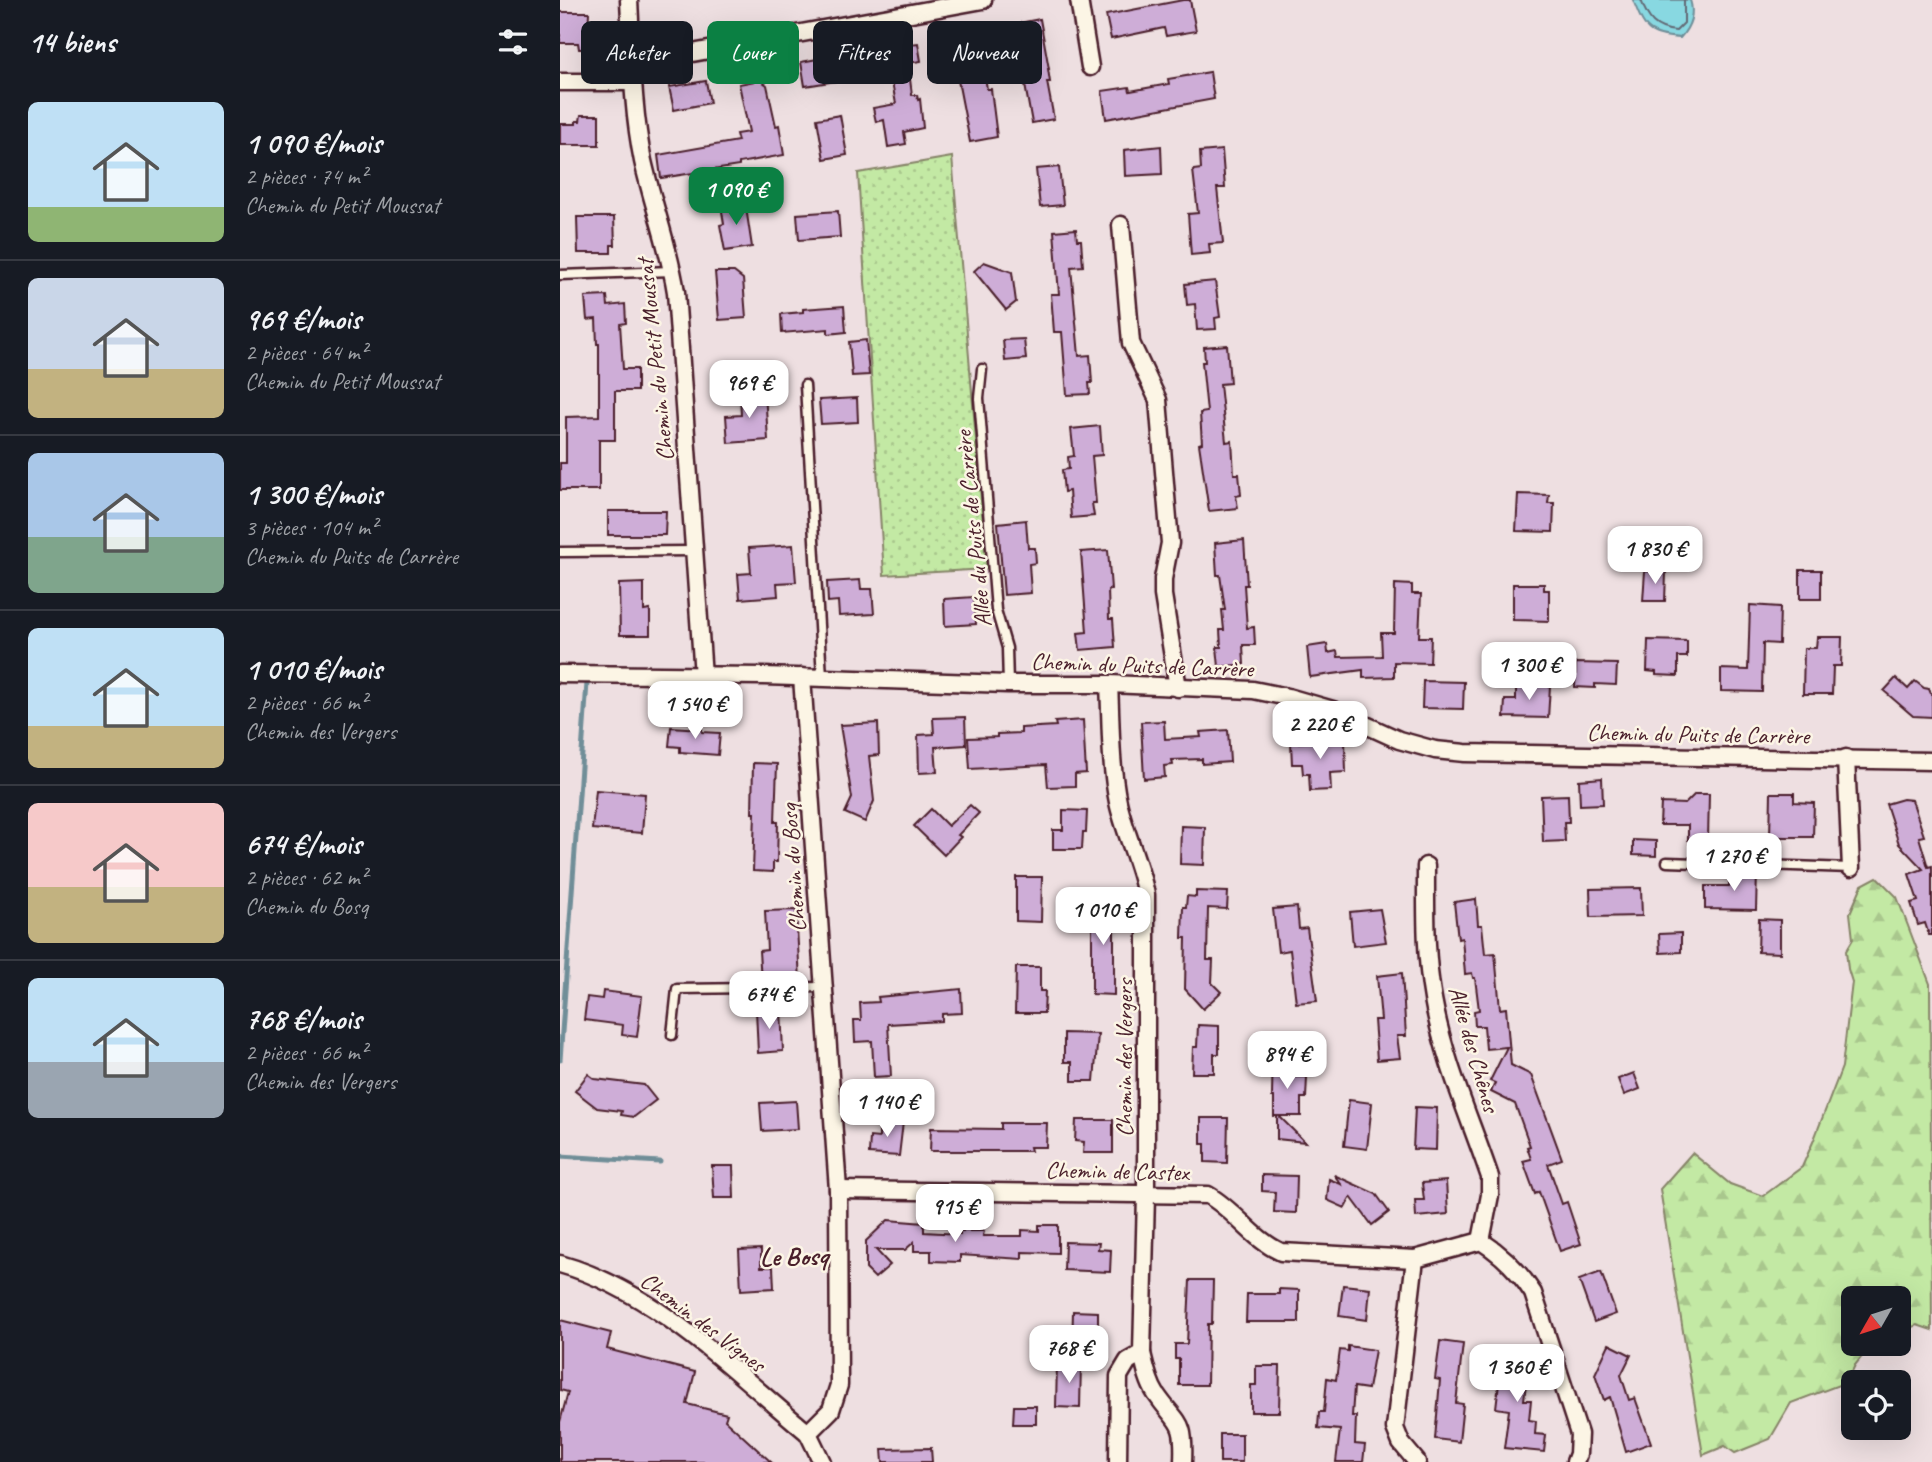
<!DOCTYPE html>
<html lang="fr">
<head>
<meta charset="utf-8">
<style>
  :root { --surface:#171b24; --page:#242831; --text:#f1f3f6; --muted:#9ea1a6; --line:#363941; --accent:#0b8043 }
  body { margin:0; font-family:Caveat,sans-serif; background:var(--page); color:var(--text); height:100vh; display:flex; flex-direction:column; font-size:26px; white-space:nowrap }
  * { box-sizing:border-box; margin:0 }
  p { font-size:23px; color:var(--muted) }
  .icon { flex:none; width:38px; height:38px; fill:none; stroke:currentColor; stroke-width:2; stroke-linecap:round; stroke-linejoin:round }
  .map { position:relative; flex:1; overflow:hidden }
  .side { display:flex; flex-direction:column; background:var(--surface); width:560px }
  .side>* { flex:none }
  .hud { position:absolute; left:21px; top:21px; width:665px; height:63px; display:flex; gap:14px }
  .needle { width:46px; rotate:231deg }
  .buttons { position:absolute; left:1281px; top:1286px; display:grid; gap:14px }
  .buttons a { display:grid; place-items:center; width:70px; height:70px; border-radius:10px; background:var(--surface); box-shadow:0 7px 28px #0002; font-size:35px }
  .price { position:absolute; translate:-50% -60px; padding:0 16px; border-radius:14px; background:#fff; color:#222; font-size:23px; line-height:46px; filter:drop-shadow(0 2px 4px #0008) }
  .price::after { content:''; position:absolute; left:50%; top:42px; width:21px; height:16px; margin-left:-10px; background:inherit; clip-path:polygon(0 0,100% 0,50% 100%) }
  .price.active { background:var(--accent); color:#fff }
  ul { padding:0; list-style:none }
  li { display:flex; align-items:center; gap:21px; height:175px; padding:0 28px }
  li+li { border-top:2px solid var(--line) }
  li span { display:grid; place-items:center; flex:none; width:196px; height:140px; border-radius:10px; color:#555 }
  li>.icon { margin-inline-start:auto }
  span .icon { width:84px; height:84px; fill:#fffc; stroke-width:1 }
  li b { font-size:30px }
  h2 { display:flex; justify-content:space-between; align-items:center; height:84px; padding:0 28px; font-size:30px }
  .tag { padding:0 24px; border-radius:10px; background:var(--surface); box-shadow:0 7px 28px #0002; font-size:24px; line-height:63px }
  .tag.active { background:var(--accent); color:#fff }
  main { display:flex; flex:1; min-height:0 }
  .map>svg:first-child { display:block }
  .grass { fill:url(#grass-dots); stroke:#868468; stroke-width:2 }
  .forest { fill:url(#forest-firs); stroke:#868468; stroke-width:2 }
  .water { fill:#88d8e1; stroke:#6f8e98; stroke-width:2 }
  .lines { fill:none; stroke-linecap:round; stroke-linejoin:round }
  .shore { stroke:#636974; stroke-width:2 }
  .stream { stroke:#6f8e98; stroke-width:5 }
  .building { fill:#ceadd7; stroke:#4a1f2b; stroke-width:2 }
  .service-casing { stroke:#4a1f2b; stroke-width:13 }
  .minor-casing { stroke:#4a1f2b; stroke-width:21 }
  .service { stroke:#fcf5e5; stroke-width:8 }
  .minor { stroke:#fcf5e5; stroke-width:16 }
  .labels { text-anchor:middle; stroke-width:5; stroke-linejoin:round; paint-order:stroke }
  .street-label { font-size:24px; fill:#4a1f2b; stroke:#fcf5e5 }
  .neighbourhood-label { font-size:26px; font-weight:bold; fill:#4a1f2b; stroke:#fcf5e5 }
</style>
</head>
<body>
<main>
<section class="side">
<h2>14 biens<svg class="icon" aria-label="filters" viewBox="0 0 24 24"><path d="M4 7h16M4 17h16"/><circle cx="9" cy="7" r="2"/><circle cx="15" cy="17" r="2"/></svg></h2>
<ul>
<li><span style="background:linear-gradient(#bfe0f5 75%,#8fb573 0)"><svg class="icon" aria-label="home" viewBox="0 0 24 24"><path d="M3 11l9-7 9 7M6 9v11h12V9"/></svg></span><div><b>1 090 €/mois</b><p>2 pièces · 74 m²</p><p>Chemin du Petit Moussat</p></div></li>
<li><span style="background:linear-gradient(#c9d6e8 65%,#c2b280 0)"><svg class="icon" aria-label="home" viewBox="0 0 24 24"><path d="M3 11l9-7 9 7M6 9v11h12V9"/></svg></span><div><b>969 €/mois</b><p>2 pièces · 64 m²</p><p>Chemin du Petit Moussat</p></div></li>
<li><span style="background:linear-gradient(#a9c7e8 60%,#7fa58c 0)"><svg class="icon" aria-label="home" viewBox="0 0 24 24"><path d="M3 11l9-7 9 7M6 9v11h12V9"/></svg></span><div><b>1 300 €/mois</b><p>3 pièces · 104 m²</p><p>Chemin du Puits de Carrère</p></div></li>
<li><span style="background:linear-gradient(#bfe0f5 70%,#c2b280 0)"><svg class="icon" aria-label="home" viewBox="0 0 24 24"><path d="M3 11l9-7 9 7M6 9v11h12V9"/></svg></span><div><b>1 010 €/mois</b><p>2 pièces · 66 m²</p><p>Chemin des Vergers</p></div></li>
<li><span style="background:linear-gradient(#f6c9c9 60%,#c2b280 0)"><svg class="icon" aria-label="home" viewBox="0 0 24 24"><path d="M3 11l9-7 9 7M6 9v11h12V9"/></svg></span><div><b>674 €/mois</b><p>2 pièces · 62 m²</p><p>Chemin du Bosq</p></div></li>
<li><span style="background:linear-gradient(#bfe0f5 60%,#9aa5b1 0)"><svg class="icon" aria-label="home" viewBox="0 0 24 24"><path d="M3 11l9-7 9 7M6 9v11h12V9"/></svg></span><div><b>768 €/mois</b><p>2 pièces · 66 m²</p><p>Chemin des Vergers</p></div></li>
</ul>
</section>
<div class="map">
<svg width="1372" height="1462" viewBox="0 0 1372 1462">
  <defs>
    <pattern id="grass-dots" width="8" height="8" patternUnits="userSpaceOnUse" patternTransform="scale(1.75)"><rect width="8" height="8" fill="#c3e9a4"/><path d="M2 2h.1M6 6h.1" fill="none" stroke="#a9c78d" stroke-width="1.8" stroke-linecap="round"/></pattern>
    <pattern id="forest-firs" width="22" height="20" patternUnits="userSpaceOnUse" patternTransform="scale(1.75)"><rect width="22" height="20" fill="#c3e9a4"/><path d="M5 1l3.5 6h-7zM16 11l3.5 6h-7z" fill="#a9c78d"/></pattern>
  </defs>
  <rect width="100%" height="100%" fill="#eedfe1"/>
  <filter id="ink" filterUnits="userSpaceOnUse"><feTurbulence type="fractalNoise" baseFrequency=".0143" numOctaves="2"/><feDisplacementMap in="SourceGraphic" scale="14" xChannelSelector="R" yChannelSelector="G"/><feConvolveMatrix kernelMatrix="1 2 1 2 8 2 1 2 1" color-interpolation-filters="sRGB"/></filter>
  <g filter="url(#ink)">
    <path class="grass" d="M392 157 427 569 324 575 298 173Z"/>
    <path class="forest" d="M1317 877 1337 897 1370 984 1372 1330 1357 1325 1339 1332V1298H1293V1344H1312L1295 1365 1287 1382 1231 1403 1210 1439 1175 1453 1165 1446 1143 1455 1100 1189 1132 1153 1170 1184 1203 1196 1242 1167 1253 1142 1282 1067 1292 982 1288 969 1286 951 1293 939 1290 913 1302 885Z"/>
    <path class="water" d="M1073 0H1130C1135 15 1130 27 1120 38 1087 35 1085 30 1073 0Z"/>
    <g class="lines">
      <path class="shore" d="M1081 0C1088 20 1095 29 1116 31L1124 23V0"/>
      <g class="stream">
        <path d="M0 1060 27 683"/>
        <path d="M0 1156 100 1162"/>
      </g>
    </g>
    <g class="building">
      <path d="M623 0H630L636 31 606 36 604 28 551 39 546 15Z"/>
      <path d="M0 12H29L28 33H34V49H19L18 43H0Z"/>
      <path d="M480 19 489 69H488L490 82H487L494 119 472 123 463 74 467 73 459 23Z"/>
      <path d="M418 35 427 89H431L437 137 410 142 396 70 393 71 387 40Z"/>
      <path d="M342 41V45L358 43 361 61 348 63 352 95H357L358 100 360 99 363 128 344 132 346 144 328 147 324 120 316 122 313 108 336 104 330 71 318 73 313 46Z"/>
      <path d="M284 54 289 79 245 86 241 62Z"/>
      <path d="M650 72 654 99 546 119 542 91 569 87 570 91 609 84 608 79Z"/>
      <path d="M200 80 207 85 216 126 219 125 224 155 179 163V166L101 178 98 155 178 141 176 134 189 132 179 84Z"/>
      <path d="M146 81 150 103 114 110 109 87Z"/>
      <path d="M21 115H39V145H0V124H16V121H20Z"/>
      <path d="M280 115 287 155 264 159 257 119Z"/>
      <path d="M601 146 602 174 565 176 564 150Z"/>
      <path d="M662 150 665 188H657L663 243 649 244 650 253 631 255 628 214 638 213 633 170 641 169 640 152Z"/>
      <path d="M499 167 503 205 480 207 476 169Z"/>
      <path d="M185 201 192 247 165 251 160 225 164 224 161 205Z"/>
      <path d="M278 211 280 237 239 240 237 214Z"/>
      <path d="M17 217H54L55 245H51V253H18Z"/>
      <path d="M516 229 517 240H521L523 266 511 267 519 356 530 355 532 383H529L530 394 507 395 502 332H494L491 294H499L494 231Z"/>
      <path d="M424 262 452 272 456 302 446 310 414 271Z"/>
      <path d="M155 272H174L183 279 186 318 159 320Z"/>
      <path d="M655 281 660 317 655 318 656 329 637 330 635 304 627 305 625 284Z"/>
      <path d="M47 296 48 306 65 304 66 323 60 324 63 369H77V391H55V440H39V490H0V463H6V417L39 416V344H37L36 319 27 320 25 297Z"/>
      <path d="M284 306 286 332 268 334V329L222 333 221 314 243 312V309Z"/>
      <path d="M464 339 466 359 445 361 443 340Z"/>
      <path d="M306 340 309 375 292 376 289 342Z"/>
      <path d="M667 345 670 383 660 384 666 442 672 441 674 474H679L681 495 676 496 678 508 649 511 639 444 642 443 640 413 647 412 642 362H645L644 347Z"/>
      <path d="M205 392 208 440 168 443 166 416 181 415 180 394Z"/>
      <path d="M297 398 298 422 261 424 259 400Z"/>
      <path d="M540 426 542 455 532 456 536 503H532L534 516 511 518 509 491 504 492 502 470 509 469 508 457 514 456 511 429Z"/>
      <path d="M958 494 989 495 988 503H994L993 532 956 531Z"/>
      <path d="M48 511H106L105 535H48Z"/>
      <path d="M466 520 468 548H475L476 563 469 564 471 593 444 595 438 523Z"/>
      <path d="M684 540 687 585H684L687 628 694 627 695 645H683L684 664 659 667 657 647H661L660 630H664L662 610H665L660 575H657L655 543Z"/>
      <path d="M233 545 236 582 217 583 218 596 180 599 178 574 191 573 189 548Z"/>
      <path d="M548 550 551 589 548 590 549 619H553L555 647 520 650 518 633 527 632 521 552Z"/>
      <rect x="1240" y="570" width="21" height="29"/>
      <path d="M1085 571 1106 572 1105 601H1083Z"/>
      <path d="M300 580 301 589H312L314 614 279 616 278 601 268 602 267 582Z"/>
      <path d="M84 583V611L90 610V635H60L59 584Z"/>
      <path d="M835 584 852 585V594H861L859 637H871L870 663 834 662V677L803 678V670L750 677 747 647 767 644 768 653 777 651 778 657 822 656 821 633H834Z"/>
      <path d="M953 584H984V590H989V621L953 620Z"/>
      <path d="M414 597 416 624 385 626 384 599Z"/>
      <path d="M1190 605 1220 607 1219 644 1203 643 1202 692 1161 691V669L1188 670Z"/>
      <path d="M1257 637H1282L1281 666H1273L1272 694H1243L1244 648H1256Z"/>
      <path d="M1088 640 1127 641V657H1118V676L1096 675V672L1087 671Z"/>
      <path d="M1016 663 1057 664 1056 685 1035 684V688L1015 687Z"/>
      <path d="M1336 678 1348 689 1355 681 1364 688 1369 689 1372 696V717L1353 716 1324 691Z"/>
      <path d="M863 681 904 682 903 709 862 708Z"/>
      <path d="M956 684 990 686 988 718 944 717 945 700H956Z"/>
      <path d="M405 717 406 745 375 747 377 772 359 773 358 735 374 734 373 718Z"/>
      <path d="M523 720 526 773 515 774V786L488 787 486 765 410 769 408 738 437 737V734L461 733V728L496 726 495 722Z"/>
      <path d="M604 721 605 739 641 737 640 732 668 730 670 762 642 764V759L612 760 613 765 604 766 605 777 584 779 581 722Z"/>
      <path d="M318 723 319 755 309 756 314 801 305 822 285 813 292 798 280 725Z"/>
      <path d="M111 727 142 729V732L160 733 158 755 120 752V747L109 746Z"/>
      <path d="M785 740 786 772 770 773 771 790 750 791 749 774H743L742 764H732L731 743Z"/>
      <path d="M193 763 217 764 215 822H218L217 862H213V872L193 871 195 813H192Z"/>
      <path d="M1042 778 1043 804 1020 805 1019 780Z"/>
      <path d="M36 790 85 794 82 833 32 829Z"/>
      <path d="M1211 793H1234V802L1254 803 1253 837H1210Z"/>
      <path d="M1135 794H1149L1148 840H1128V825H1100L1101 803 1125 804Z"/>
      <path d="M1008 795 1009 822H1004L1005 841 983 842 981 796Z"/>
      <path d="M1343 799 1352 800 1364 836 1359 837 1368 867 1372 866V935H1369L1365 923 1358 925 1351 903 1358 901 1349 874 1363 869 1339 844 1326 804Z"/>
      <path d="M410 805 419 813 398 835 401 837 384 855 354 826 371 809 388 826Z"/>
      <path d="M503 810 527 811 526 832H523L522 849H493V830H503Z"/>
      <path d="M621 826 645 827 644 865 620 864Z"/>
      <path d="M1190 838 1214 839 1215 859 1171 858V850L1191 849Z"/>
      <path d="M1073 840 1096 841V856L1073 855Z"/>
      <path d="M1170 871 1197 872 1196 910 1145 909V886H1169Z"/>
      <path d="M456 877H482L481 922 456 921Z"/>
      <path d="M1081 888 1082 916 1031 917 1030 889Z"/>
      <path d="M636 891 668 892 667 909 648 908 647 960H653L652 983 661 992 643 1009 625 989 626 938H622L623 907H626L627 896 636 897Z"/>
      <path d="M916 899 918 925H922L925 954 935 953 940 1009 946 1008 951 1065 971 1075 1002 1159 988 1164 1002 1204 1007 1202 1021 1244 1000 1251 979 1192 975 1194 963 1161 971 1159 967 1147 970 1146 955 1104 931 1092 935 1083 930 1081 947 1047 926 1049 924 1026H915L914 1011 919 1010 915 978H913L912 973 905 974 902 938 898 939 894 902Z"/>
      <path d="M532 900H554V995L532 994Z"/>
      <path d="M737 907 739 929 747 928 757 1001 736 1003 730 950 718 952 713 909Z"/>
      <path d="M820 909 826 942 793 946 790 912Z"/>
      <path d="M236 910 240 980 201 981 199 951 207 950 205 911Z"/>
      <path d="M1199 919 1220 920V953L1198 952Z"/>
      <path d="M1121 933V952L1100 953 1099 934Z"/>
      <path d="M456 967H480V991H485L484 1013H455Z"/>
      <path d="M842 973 846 1036H837L840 1058 817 1060 814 1020H821L817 976Z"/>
      <path d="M401 989 402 1013 382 1014V1021L328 1024 331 1076 314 1077 312 1041 295 1042 294 1020H301L300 1003 319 1002 318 997Z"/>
      <path d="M43 991 82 996 77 1037 62 1035 63 1025 24 1020 27 997 42 999Z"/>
      <path d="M221 1009 223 1051 198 1053 196 1010Z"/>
      <path d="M638 1025 659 1026V1054H654V1073H632L633 1047H637Z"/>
      <path d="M504 1033 538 1034 534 1081H512V1062H504Z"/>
      <path d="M713 1048 736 1049 735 1077H747L746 1098H741V1116H719L745 1142 717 1139V1116H714V1097H712Z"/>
      <path d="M1074 1073 1080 1089 1064 1095 1058 1079Z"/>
      <path d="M28 1074 35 1079 84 1085 96 1100 74 1117 61 1115 62 1111 37 1108 15 1091Z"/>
      <path d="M789 1100 812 1103 807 1149 784 1146Z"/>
      <path d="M236 1101 238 1129 202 1131 200 1103Z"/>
      <path d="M855 1107 877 1108 876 1150 853 1149Z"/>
      <path d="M641 1118H668L667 1163 645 1162V1144H641Z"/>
      <path d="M516 1120H553V1153H523L524 1142 515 1141Z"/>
      <path d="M319 1121 343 1122 339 1156 309 1154 310 1137 319 1138Z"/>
      <path d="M441 1123H487L486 1147H470L471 1151H370L371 1128 441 1129Z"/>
      <path d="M152 1166H173L174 1198H154Z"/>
      <path d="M702 1175 737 1176 736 1213 714 1212 715 1192 702 1191Z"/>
      <path d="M774 1175 816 1194 829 1212 812 1225 791 1197 785 1208 767 1200 769 1179 781 1184Z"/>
      <path d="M886 1181 888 1214 856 1217 855 1200H864L862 1183Z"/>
      <path d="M328 1220 364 1223V1232L400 1234V1231H424L423 1236H462V1230L479 1231V1225H498V1253L462 1252V1259L400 1255V1262L371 1261V1251H354V1242L345 1250H316L330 1265 315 1278 306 1269V1241Z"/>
      <path d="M505 1242 539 1243 538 1249 551 1250 550 1272 504 1270Z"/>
      <path d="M201 1249V1267H213L214 1288 181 1290 179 1250Z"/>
      <path d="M1041 1272 1056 1314 1034 1322 1019 1280Z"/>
      <path d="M630 1280H653L652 1324H648L647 1385H619V1359H615V1344H627Z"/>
      <path d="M783 1285 810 1288 807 1320 779 1316Z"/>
      <path d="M719 1289 739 1290V1322H686L687 1294H719Z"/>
      <path d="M513 1311 538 1312V1351L512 1350Z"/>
      <path d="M0 1320 51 1333 47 1349 135 1372 127 1404 167 1414 165 1420 211 1462H0V1422L8 1392 0 1390Z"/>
      <path d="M880 1341 903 1344 896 1403 903 1404 899 1442 875 1439 880 1380 875 1379Z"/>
      <path d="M1049 1344 1071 1355 1061 1375 1069 1400 1075 1398 1091 1443 1066 1452 1050 1397 1044 1400 1035 1374Z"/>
      <path d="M788 1346 815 1350 808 1389 794 1387 792 1416H796L795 1444 805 1445 803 1462H776L780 1430 758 1428 759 1412H764L767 1378 776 1380 780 1350 788 1351Z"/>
      <path d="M943 1349 967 1352 965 1368H968L964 1400H971L969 1420 976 1421 975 1434 986 1435 984 1452 944 1448 949 1410 936 1408Z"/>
      <path d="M497 1362H521L520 1408 496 1407Z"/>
      <path d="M696 1366H720L719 1412H691V1385H696Z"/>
      <path d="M454 1406H476V1424H453Z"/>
      <rect x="660" y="1434" width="22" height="28"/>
      <path d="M371 1448 372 1462H323L322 1449Z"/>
    </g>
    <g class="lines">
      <g class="service-casing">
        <g id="service">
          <path d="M0 275 112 271"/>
          <path d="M422 369 419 398 436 610 447 648 448 684"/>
          <path d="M245 385 262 677"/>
          <path d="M0 552 134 551"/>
          <path d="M1107 862 1291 868"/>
          <path d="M112 1035 117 989 264 987"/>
        </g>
      </g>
      <g class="minor-casing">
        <g id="minor">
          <path d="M69 0C72 54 72 108 83 161 93 205 109 247 116 292L143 676"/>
          <path d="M519 0 530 67"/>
          <path d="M72 64 423 0"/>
          <path d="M0 82H73"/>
          <path d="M561 225 571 343 598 400 610 543 603 579V595L618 688"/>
          <path d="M0 674 204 676 448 684H549L693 690 728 697 773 710 839 740 875 750 905 753 1372 761"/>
          <path d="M242 677 278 1190 279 1385 271 1410 248 1433 262 1462"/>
          <path d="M549 684C551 723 550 764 558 802 565 834 580 863 586 895V1195L582 1353"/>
          <path d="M1286 758 1291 868"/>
          <path d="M866 866C866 911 865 955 873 999 884 1061 910 1118 930 1177V1195L921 1241"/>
          <path d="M278 1190 648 1195C676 1211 692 1239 721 1252L855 1259 921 1241C943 1255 959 1271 973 1293L1019 1434 1018 1454 1015 1462"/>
          <path d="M855 1259 835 1428 841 1443 857 1462"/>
          <path d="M0 1264C96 1291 173 1371 248 1433"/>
          <path d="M558 1462 559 1376 568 1361 582 1353C585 1366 588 1382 596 1394 618 1426 625 1418 623 1462"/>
        </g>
      </g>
      <use href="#service" class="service"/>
      <use href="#minor" class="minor"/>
    </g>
  </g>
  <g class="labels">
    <g class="street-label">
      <text transform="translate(95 360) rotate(-96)" y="8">Chemin du Petit Moussat</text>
      <text transform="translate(413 529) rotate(-96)" y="8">Allée du Puits de Carrère</text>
      <text transform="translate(582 665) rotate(2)" y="8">Chemin du Puits de Carrère</text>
      <text transform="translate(1138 734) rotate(1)" y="8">Chemin du Puits de Carrère</text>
      <text transform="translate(233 868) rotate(-94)" y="8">Chemin du Bosq</text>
      <text transform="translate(914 1049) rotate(74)" y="8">Allée des Chênes</text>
      <text transform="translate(564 1058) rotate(-90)" y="8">Chemin des Vergers</text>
      <text transform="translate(557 1171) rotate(1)" y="8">Chemin de Castex</text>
      <text transform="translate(143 1322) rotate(37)" y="8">Chemin des Vignes</text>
    </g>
    <g class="neighbourhood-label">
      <text x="234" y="1265">Le Bosq</text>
    </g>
  </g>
</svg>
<div class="buttons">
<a><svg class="needle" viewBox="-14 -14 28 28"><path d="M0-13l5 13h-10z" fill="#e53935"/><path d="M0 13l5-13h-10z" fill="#9ea1a6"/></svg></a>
<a><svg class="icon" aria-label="locate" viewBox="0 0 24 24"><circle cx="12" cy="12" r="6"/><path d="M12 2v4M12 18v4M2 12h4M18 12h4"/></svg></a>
</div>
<b class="price active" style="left:176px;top:227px">1 090 €</b>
<b class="price" style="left:189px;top:420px">969 €</b>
<b class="price" style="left:1095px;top:586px">1 830 €</b>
<b class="price" style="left:969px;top:702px">1 300 €</b>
<b class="price" style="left:135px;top:741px">1 540 €</b>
<b class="price" style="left:760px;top:761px">2 220 €</b>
<b class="price" style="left:1174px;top:893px">1 270 €</b>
<b class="price" style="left:543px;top:947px">1 010 €</b>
<b class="price" style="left:209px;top:1031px">674 €</b>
<b class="price" style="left:727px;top:1091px">894 €</b>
<b class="price" style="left:327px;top:1139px">1 140 €</b>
<b class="price" style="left:395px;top:1244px">915 €</b>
<b class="price" style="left:509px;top:1385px">768 €</b>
<b class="price" style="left:957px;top:1404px">1 360 €</b>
<div class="hud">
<a class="tag">Acheter</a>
<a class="tag active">Louer</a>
<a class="tag">Filtres</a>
<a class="tag">Nouveau</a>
</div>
</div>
</main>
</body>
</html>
